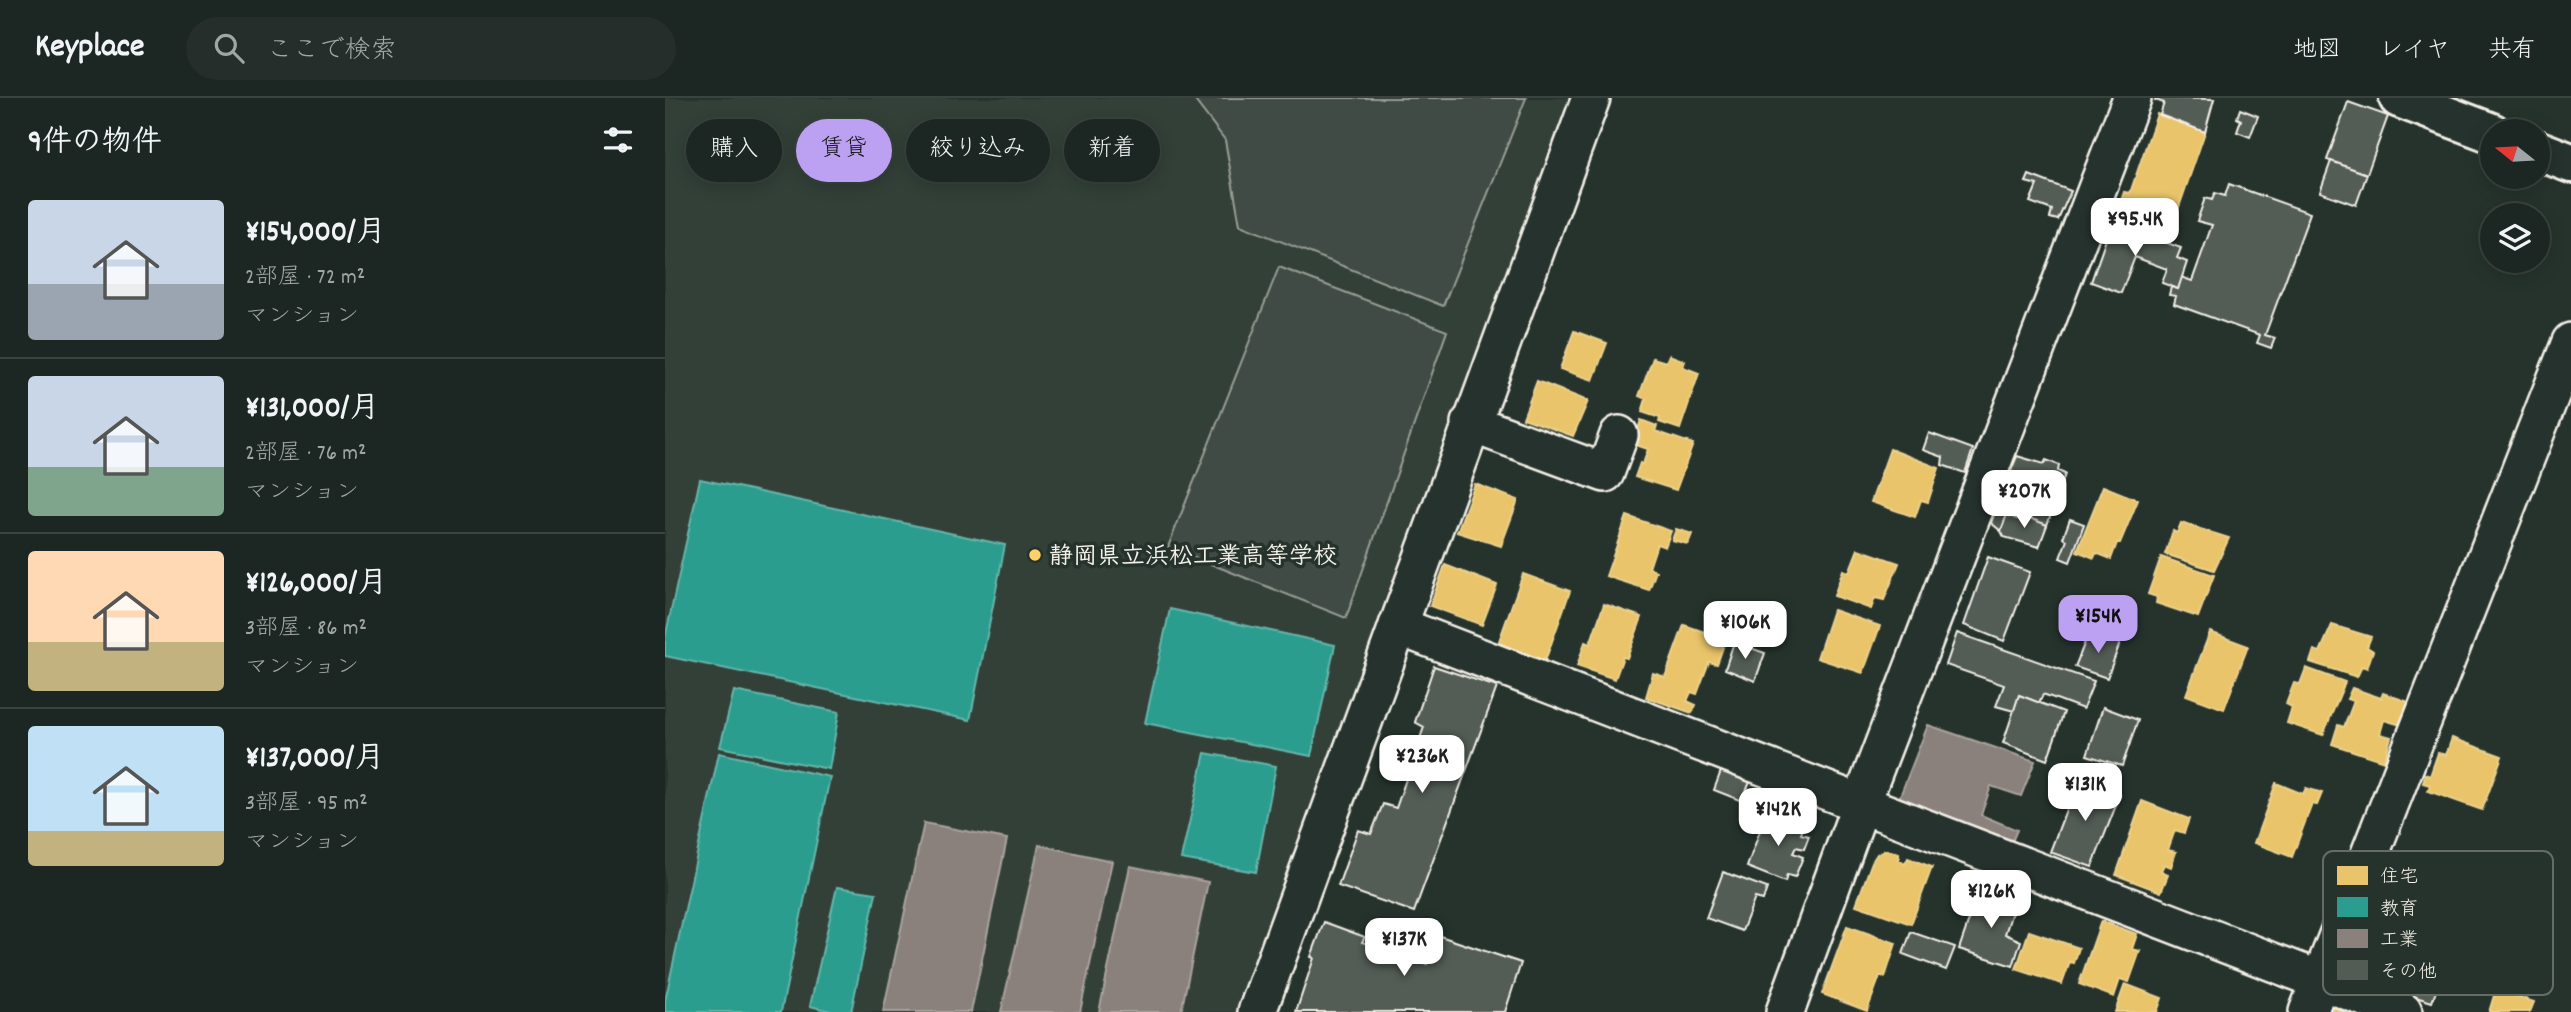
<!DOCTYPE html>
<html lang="ja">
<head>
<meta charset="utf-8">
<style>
  :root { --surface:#1c2622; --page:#252e2a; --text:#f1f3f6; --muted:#a0a5a5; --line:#3a4340; --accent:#bca0f2 }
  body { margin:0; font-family:Dekko,"Klee One",sans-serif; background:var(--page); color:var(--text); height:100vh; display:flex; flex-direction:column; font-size:26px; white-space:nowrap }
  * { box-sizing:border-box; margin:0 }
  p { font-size:23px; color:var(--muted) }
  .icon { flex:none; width:38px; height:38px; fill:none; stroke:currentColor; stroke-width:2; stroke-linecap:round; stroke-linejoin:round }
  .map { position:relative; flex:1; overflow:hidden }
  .drawer { display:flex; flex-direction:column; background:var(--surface); width:665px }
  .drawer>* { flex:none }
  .guide { position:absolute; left:21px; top:21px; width:665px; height:63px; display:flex; gap:14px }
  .needle { width:46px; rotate:288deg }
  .buttons { position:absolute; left:1815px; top:21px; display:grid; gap:14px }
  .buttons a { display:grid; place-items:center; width:70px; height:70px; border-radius:50%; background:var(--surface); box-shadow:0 4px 18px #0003,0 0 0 2px var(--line); font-size:35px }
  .price { position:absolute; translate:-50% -60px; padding:0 16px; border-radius:14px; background:#fff; color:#222; font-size:23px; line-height:46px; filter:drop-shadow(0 2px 4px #0008) }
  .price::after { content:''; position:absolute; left:50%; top:42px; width:21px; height:16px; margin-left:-10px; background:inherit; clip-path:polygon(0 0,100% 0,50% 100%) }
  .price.active { background:var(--accent); color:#111 }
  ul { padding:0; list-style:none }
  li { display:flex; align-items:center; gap:21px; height:175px; padding:0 28px }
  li+li { border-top:2px solid var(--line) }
  li span { display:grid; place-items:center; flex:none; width:196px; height:140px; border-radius:7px; color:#555 }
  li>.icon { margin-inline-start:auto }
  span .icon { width:84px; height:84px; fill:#fffc; stroke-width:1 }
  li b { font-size:30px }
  h2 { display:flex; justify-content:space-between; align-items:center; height:84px; padding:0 28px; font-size:30px }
  .pill { padding:0 24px; border-radius:32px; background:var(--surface); box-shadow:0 4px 18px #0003,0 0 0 2px var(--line); font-size:24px; line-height:63px }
  .pill.active { background:var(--accent); color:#111 }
  header { display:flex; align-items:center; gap:42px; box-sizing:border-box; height:98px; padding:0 35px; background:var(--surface); border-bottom:2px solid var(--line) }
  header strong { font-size:33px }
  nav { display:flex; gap:38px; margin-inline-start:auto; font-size:24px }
  .search { width:490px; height:63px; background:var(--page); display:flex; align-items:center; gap:18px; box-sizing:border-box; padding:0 24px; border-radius:38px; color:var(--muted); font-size:26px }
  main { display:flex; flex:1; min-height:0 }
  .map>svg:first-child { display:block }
  .built { fill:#333f39 }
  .green { fill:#414b45; stroke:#9a9e96; stroke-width:2 }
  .homes { fill:#e9c46a; stroke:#ecd290; stroke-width:2 }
  .schools { fill:#2a9d8f; stroke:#67b6aa; stroke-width:2 }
  .industry { fill:#8a817c; stroke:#aaa39c; stroke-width:2 }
  .building { fill:#525c55; stroke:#f4f1e8; stroke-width:2 }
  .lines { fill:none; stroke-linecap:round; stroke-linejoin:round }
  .minor-casing { stroke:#f4f1e8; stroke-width:42 }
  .tertiary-casing { stroke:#f4f1e8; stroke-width:44 }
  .minor { stroke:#26332d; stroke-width:37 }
  .tertiary { stroke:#26332d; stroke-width:38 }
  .poi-dot { fill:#ffd166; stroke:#26332d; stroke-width:2.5 }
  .labels { text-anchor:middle; stroke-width:7; stroke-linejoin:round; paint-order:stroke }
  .poi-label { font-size:24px; font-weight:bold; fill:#f4f1e8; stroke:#26332d; text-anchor:start }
  .key { fill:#26332d; stroke:#646c65; stroke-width:2 }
  .key-label { font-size:19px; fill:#f4f1e8 }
</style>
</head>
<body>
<header>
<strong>Keyplace</strong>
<div class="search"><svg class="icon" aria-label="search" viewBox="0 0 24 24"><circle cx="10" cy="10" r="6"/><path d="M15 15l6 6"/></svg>ここで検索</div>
<nav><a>地図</a><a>レイヤ</a><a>共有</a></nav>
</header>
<main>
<section class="drawer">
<h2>9件の物件<svg class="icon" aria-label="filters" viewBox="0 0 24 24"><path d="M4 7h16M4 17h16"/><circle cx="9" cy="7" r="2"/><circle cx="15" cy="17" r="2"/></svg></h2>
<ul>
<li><span style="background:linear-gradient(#c9d6e8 60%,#9aa5b1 0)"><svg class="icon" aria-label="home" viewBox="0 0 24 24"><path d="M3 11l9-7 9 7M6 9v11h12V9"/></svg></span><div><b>¥154,000/月</b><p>2部屋 · 72 m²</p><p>マンション</p></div></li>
<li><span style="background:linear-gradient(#c9d6e8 65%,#7fa58c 0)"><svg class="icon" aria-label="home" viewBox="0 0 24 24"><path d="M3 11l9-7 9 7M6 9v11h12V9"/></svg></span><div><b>¥131,000/月</b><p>2部屋 · 76 m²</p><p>マンション</p></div></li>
<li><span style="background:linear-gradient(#ffd9b3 65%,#c2b280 0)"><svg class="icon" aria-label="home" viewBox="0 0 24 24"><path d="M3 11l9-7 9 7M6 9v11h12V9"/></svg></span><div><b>¥126,000/月</b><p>3部屋 · 86 m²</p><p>マンション</p></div></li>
<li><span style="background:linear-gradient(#bfe0f5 75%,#c2b280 0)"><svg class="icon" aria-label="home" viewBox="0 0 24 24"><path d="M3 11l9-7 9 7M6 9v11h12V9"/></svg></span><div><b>¥137,000/月</b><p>3部屋 · 95 m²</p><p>マンション</p></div></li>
</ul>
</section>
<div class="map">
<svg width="1906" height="914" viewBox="0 0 1906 914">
  <rect width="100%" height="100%" fill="#26332d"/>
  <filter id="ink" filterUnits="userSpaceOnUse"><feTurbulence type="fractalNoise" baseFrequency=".0143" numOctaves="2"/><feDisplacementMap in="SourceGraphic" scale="14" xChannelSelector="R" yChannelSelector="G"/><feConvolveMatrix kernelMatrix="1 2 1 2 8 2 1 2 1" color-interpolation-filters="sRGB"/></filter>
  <g filter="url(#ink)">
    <path class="built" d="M0 0H907L574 914H0Z"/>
    <g class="green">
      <path d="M528 0H861L778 208 575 127 560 42Z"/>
      <path d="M614 169 782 233 681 520 503 449Z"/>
    </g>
    <g class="homes">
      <path d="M1492 16 1540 34 1505 135 1451 117 1459 94 1465 95Z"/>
      <path d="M909 233 942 245 928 282 895 271Z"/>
      <path d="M1004 257 1020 263 1018 269 1034 275 1015 331 994 324 995 320 977 314 981 301 974 298 988 260 1001 264Z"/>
      <path d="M872 283 923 303 908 338 858 320Z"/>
      <path d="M976 322 992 328 990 333 1028 346 1011 392 970 379 975 365 978 366 983 351 968 346Z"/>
      <path d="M1225 351 1274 370 1263 404 1256 402 1250 419 1206 404Z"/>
      <path d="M810 386 853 402 836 448 792 434Z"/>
      <path d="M1438 388 1473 402 1455 445H1452L1446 461 1431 455 1429 460 1412 453Z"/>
      <path d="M962 418 1006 433 1000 449 992 446 984 470 991 473 984 492 941 478Z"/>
      <path d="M1516 425 1564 440 1549 472 1500 456 1508 433 1512 435Z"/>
      <path d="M1011 431 1027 436 1023 446 1007 442Z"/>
      <path d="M1193 451 1234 465 1219 502 1210 500 1206 511 1169 498 1178 472 1184 474Z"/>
      <path d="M1496 459 1549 477 1533 519 1491 505 1492 499 1483 496Z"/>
      <path d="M780 467 832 487 817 527 765 508Z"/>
      <path d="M858 476 905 493 880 563 833 546Z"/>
      <path d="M939 506 977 519 962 560 958 559 950 581 912 568 920 544 925 546Z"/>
      <path d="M1168 512 1215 528 1198 575 1152 560Z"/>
      <path d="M1019 527 1061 541 1052 566 1044 564 1032 596 1026 594 1022 603 1031 607 1027 615 981 599 988 575 1000 579Z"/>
      <path d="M1667 527 1706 539 1702 549 1708 553 1702 570 1697 568 1692 579 1645 564 1649 552 1655 554Z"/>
      <path d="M1545 534 1583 548 1559 611 1521 597Z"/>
      <path d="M1641 570 1680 584 1658 637 1622 625 1627 609 1621 606 1629 585 1635 586Z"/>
      <path d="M1687 590 1716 600 1718 595 1744 604 1736 627 1719 622 1715 636 1726 639 1719 663 1667 646 1673 627 1679 629 1689 603 1682 601Z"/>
      <path d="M1787 640 1837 658 1817 712 1763 693 1765 687 1758 685 1760 676 1765 678 1773 655 1781 657Z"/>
      <path d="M1611 685 1638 696 1641 690 1657 695 1652 707 1647 706 1627 759 1589 745Z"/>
      <path d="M1477 703 1524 721 1519 735 1510 732 1503 752 1511 754 1506 769 1499 766 1496 774 1503 777 1496 794 1451 777Z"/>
      <path d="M1220 752 1234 755V762L1240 766 1243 760 1267 769 1246 826 1191 807 1207 764 1212 756Z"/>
      <path d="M1436 823 1472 836 1467 851 1475 853 1464 884 1455 881 1449 899 1414 886Z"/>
      <path d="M1182 828 1231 845 1220 879 1215 878 1202 913 1157 896Z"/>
      <path d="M1364 833 1414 850 1409 865 1405 864 1397 886 1351 871Z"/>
      <path d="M1460 886 1497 900 1492 914H1450Z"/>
      <path d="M1831 891 1869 904 1865 914H1824Z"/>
      <path d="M1671 900 1708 914H1654L1658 904 1668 907Z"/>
    </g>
    <g class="schools">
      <path d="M35 381 340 447 305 622 0 558V540Z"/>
      <path d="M505 511 670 547 646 658 480 625Z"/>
      <path d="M69 593 174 614 164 671 55 649Z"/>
      <path d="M54 655 165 679 116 914H0V903Z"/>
      <path d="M540 655 611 668 591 774 516 761Z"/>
      <path d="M172 789 211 795 186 914H169L145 908Z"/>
    </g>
    <g class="industry">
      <path d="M1263 627 1370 663 1356 698 1326 688 1316 717 1352 732 1345 748 1232 706Z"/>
      <path d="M259 725 342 741 306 914H218Z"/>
      <path d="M374 747 447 763 415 914H336Z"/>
      <path d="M465 768 543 784 516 914H434Z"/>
    </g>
    <g class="building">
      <path d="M1491 0 1549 1 1540 34 1495 17 1499 5 1490 2Z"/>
      <path d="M1683 4 1723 18 1702 76 1662 62Z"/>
      <path d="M1575 11 1593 18 1585 39 1572 34 1576 22 1572 20Z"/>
      <path d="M1666 63 1702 76 1691 107 1655 94Z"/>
      <path d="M1364 77 1406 93 1393 122 1385 120 1387 112 1365 104 1372 87 1361 84Z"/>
      <path d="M1564 86 1645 115 1600 237 1610 240 1606 250 1592 245 1595 237 1509 206 1511 198 1504 197 1506 189 1513 191 1516 179 1527 183 1547 127 1532 123 1540 100 1547 102 1550 95 1560 98Z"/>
      <path d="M1447 124 1516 150 1512 160 1522 164 1513 191 1497 185 1502 171 1470 159 1456 195 1426 184Z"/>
      <path d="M1264 335 1308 351 1300 375 1277 367 1278 359 1258 352Z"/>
      <path d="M1352 358 1379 366 1381 362 1394 367 1393 373 1400 376 1382 427 1354 416 1352 421 1342 417 1336 433 1326 425 1331 411 1342 415 1346 404 1335 400Z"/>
      <path d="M1354 416 1382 427 1374 449 1339 439 1336 433 1342 417 1352 421Z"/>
      <path d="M1405 421 1419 426 1405 464 1395 460 1402 442 1398 440Z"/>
      <path d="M1323 459 1365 474 1339 543 1299 527Z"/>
      <path d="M1424 534 1455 545 1442 580 1410 569Z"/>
      <path d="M1292 535 1429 583 1418 611 1378 596 1374 605 1354 597 1349 613 1331 608 1339 587 1281 567Z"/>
      <path d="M1069 544 1100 555 1090 583 1060 571Z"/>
      <path d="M769 568 832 589 749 814 673 788 693 732 706 736 718 706 731 710 759 629 750 624Z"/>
      <path d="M1354 597 1399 614 1382 662 1338 645Z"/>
      <path d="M1438 609 1473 622 1457 668 1422 657Z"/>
      <path d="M1056 673 1085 684 1077 703 1049 692Z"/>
      <path d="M1413 680 1455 697 1427 769 1385 754Z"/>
      <path d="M1102 713 1139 727 1136 736 1144 738 1139 751 1131 749 1128 755 1138 759 1130 779 1122 777 1120 784 1082 769Z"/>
      <path d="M1058 774 1102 790 1098 802 1090 800 1077 833 1041 820Z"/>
      <path d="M1314 793 1350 805 1340 836 1356 843 1348 868 1294 851Z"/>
      <path d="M659 824 700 839 697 844 762 866 772 837 856 865 840 914H631L649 860 646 859Z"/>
      <path d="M1246 834 1290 849 1281 872 1238 856Z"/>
      <path d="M1749 874 1775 882 1767 904 1741 896Z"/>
    </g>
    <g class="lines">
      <g class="minor-casing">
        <g id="minor">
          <path d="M805 325 940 375 954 337"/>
          <path d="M733 528 1738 914"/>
          <path d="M592 914 926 0"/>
          <path d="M1120 914 1196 706 1467 0"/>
          <path d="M1643 914 1906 244"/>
        </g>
      </g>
      <g class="tertiary-casing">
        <g id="tertiary">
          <path d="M1734 0 1827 35"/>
          <path d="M1872 52 1906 65"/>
        </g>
      </g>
      <use href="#minor" class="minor"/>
      <use href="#tertiary" class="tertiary"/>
    </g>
  </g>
  <circle class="poi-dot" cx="370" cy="457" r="7"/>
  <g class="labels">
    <g class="poi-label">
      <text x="384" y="465">静岡県立浜松工業高等学校</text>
    </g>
  </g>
  <rect x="1658" y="753" width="230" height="144" rx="10" class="key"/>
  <rect x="1672" y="768" width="31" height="19" fill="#e9c46a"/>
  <rect x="1672" y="799" width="31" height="20" fill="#2a9d8f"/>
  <rect x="1672" y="831" width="31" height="19" fill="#8a817c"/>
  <rect x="1672" y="862" width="31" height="20" fill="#525c55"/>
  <g class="key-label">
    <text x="1715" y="784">住宅</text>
    <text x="1715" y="816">教育</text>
    <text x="1715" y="847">工業</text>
    <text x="1715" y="879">その他</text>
  </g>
</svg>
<div class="buttons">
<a><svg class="needle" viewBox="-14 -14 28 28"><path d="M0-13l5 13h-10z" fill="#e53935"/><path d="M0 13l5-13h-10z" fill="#a0a5a5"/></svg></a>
<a><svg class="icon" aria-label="layers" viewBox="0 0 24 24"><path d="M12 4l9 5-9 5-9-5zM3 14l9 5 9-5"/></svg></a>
</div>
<b class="price" style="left:1470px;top:160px">¥95.4K</b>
<b class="price" style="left:1359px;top:432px">¥207K</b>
<b class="price active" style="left:1433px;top:557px">¥154K</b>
<b class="price" style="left:1080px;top:563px">¥106K</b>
<b class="price" style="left:757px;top:697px">¥236K</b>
<b class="price" style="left:1420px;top:725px">¥131K</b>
<b class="price" style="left:1113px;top:750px">¥142K</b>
<b class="price" style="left:1326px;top:832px">¥126K</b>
<b class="price" style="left:739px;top:880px">¥137K</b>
<div class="guide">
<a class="pill">購入</a>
<a class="pill active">賃貸</a>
<a class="pill">絞り込み</a>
<a class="pill">新着</a>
</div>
</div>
</main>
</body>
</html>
